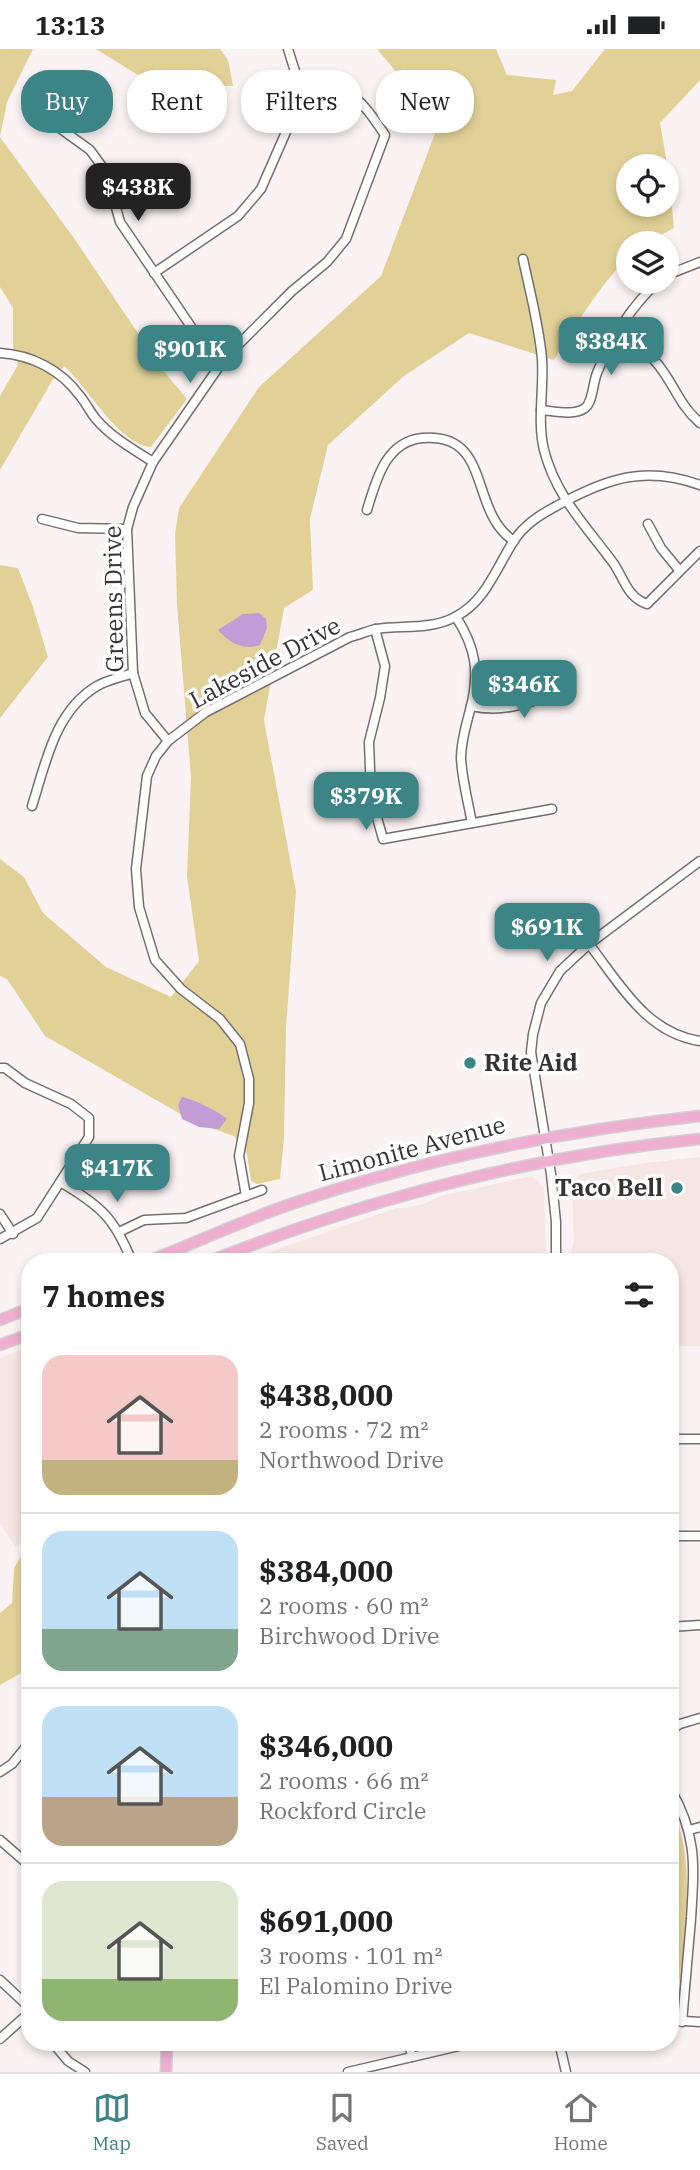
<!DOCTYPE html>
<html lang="en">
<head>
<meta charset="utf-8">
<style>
  :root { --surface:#fff; --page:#f2f2f2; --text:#202124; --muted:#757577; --line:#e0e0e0; --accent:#3c8486 }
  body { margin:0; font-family:"IBM Plex Serif",serif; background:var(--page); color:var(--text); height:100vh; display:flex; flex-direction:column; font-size:26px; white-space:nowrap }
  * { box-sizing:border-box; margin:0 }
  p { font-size:23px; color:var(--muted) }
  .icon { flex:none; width:38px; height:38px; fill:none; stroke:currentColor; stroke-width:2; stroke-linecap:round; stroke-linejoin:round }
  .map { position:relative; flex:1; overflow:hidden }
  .sheet { position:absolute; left:21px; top:1204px; width:658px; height:798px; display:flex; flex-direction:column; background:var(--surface); border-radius:28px; box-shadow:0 4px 10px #0003 }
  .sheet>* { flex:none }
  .banner { position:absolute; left:21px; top:21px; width:658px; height:63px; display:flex; gap:14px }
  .tools { position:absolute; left:616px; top:105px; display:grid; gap:14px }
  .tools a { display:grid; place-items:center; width:63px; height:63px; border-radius:50%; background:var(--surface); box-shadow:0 4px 10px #0003; font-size:35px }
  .price { position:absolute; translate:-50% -60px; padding:0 16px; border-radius:14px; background:var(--accent); color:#fff; font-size:23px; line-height:46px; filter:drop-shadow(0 2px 4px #0008) }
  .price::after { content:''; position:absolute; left:50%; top:42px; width:21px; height:16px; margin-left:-10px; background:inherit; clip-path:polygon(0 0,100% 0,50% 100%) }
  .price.current { background:#222; color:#fff }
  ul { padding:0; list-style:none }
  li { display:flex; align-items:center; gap:21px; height:175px; padding:0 21px }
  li+li { border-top:2px solid var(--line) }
  li span { display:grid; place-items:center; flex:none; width:196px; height:140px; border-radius:21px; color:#555 }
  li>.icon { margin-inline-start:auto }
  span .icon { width:84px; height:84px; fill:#fffc; stroke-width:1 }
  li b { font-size:30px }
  h2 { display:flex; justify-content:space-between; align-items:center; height:84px; padding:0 21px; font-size:30px }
  .pill { padding:0 24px; border-radius:28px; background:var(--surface); box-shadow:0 4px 10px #0003; font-size:24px; line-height:63px }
  .pill.current { background:var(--accent); color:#fff }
  .status { display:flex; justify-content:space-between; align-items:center; height:49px; padding:0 35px; background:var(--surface); direction:ltr }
  .status svg { height:19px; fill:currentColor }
  .tab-bar { display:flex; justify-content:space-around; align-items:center; height:98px; border-top:2px solid var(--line); background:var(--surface); font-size:19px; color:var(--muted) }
  .tab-bar a { display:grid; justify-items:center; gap:4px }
  .tab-bar .current { color:var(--accent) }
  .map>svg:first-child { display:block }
  .built { fill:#f5e5e3 }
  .green { fill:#e2d197; fill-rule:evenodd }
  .water { fill:#c29cd7 }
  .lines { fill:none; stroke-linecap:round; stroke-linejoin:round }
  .minor-casing { stroke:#756f6e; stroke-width:11 }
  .major-casing { stroke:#d3d2d2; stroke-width:13 }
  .minor { stroke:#fff; stroke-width:8 }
  .major { stroke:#eeafd1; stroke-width:10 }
  .poi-dot { fill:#3c8486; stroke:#fff; stroke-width:2.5 }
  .labels { text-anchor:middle; stroke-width:7; stroke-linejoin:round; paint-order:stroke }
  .street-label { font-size:24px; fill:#363333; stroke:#fff }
  .poi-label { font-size:24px; font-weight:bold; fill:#363333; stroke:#fff; text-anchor:start }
</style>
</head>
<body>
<div class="status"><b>13:13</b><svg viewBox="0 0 49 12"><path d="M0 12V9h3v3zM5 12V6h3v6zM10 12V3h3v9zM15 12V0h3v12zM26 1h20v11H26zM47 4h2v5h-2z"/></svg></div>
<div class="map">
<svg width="700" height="2023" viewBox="0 0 700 2023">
  <rect width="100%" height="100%" fill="#fbf3f3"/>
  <g class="built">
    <path d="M700 1108V1297H670V1213H569L574 1192 572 1138 580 1125 585 1124 645 1114Z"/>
    <path d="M532 1127 544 1139 546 1213H241L396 1159H407L426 1154 441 1147Z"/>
    <path d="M30 1297V1483L16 1499 0 1474V1309Z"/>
  </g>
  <g class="green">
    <path d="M0 0H33L7 53 0 88Z"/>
    <path d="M96 0H220L228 11 233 37 154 36Z"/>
    <path d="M377 0H496L507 26 556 31 553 46 572 42 605 0H700V31L660 74 668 120 674 179 645 194H628V208C598 239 576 275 554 311L469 284 404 327 328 396 310 470 313 541 284 559 264 671 296 842 286 979 284 1089 280 1130 257 1135 251 1132 247 1105 234 1087 196 1074 45 987 7 930 0 927V810L24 828 43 864 106 918 171 948 199 912 187 827 191 728 177 556 175 485 179 459 259 338 381 227 439 74ZM628 117H667V156H628Z"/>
    <path d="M0 88 76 192 162 320 187 350 151 398C119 396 88 338 64 317L52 332 0 421V347L18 316 13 298V259L0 238Z"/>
    <path d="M0 516 18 519 33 558 48 608 0 669Z"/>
    <path d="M30 1492V1619L0 1636V1564L12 1554 14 1519Z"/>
    <path d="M670 1754C700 1817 683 1890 677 1956L675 1961 670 1963Z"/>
  </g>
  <g class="water">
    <path d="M259 564 266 570 267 579 260 596C244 602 229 594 218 581L243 565Z"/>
    <path d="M182 1048C193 1050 220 1063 227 1070L219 1080 199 1078 182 1070 178 1056Z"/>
  </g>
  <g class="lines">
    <g class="minor-casing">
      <g id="minor">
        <path d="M39 68 61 80 90 101 106 123 120 173 196 285 225 309"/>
        <path d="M523 210C530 243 539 276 542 310 544 340 537 372 544 401 556 448 587 478 614 515 624 530 628 549 647 555L700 502"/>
        <path d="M154 224 238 167 261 140 293 67 299 35 288 0"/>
        <path d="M667 226 700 213"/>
        <path d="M618 285C631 292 644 300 654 311 673 331 677 354 700 374"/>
        <path d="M0 304C32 306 61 321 80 347 86 354 90 363 96 370 111 388 133 400 153 413"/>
        <path d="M541 361C553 362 575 367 585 359 593 353 593 333 597 324 610 291 632 256 658 233"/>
        <path d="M367 461C376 432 385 393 422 389 493 383 468 462 514 492"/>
        <path d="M42 470 78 479 127 480"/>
        <path d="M648 475 661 499 679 521"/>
        <path d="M456 568C476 599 480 624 470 661 466 677 461 692 461 709 462 730 468 753 472 774"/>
        <path d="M375 580 385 617 380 649 369 693 371 747 383 790 552 760"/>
        <path d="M471 657C508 665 537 652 570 636"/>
        <path d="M168 692 145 664 133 624 127 480 133 458 153 413 225 309 292 242 327 213 346 190 385 86C361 50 345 29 299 35"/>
        <path d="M32 757C46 713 55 662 97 637 107 631 122 628 133 624"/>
        <path d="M589 895C620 935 646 984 700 992"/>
        <path d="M0 1019H5L25 1034 71 1055 89 1069V1088L37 1169 0 1190"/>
        <path d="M62 1134C101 1157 115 1170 132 1213"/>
        <path d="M246 1147 239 1107 249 1054V1030L240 995 220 970 181 940 155 911 139 858 136 820 147 727 156 707 168 692 206 663 350 588C359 586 367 582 376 580 402 576 431 581 455 568 485 553 496 520 513 493 525 474 543 464 562 454 610 428 647 417 700 436"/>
        <path d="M0 1165 13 1185"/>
        <path d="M119 1183 144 1171 186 1169 262 1141"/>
        <path d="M556 1213V1173L551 1125 531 1003 533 985 541 954 560 922 589 895 700 812"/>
        <path d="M670 1390H700"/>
        <path d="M670 1487H700"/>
        <path d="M670 1578 700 1576"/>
        <path d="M670 1681 680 1675 700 1669"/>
        <path d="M0 1723 12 1715 30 1693"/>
        <path d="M670 1739C698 1787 694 1818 691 1870 688 1904 685 1939 682 1973"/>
        <path d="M689 1781 700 1778"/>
        <path d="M0 1791 30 1817"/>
        <path d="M0 1931 30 1959"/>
        <path d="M670 1971 700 1973"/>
        <path d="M0 1990 30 1963"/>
        <path d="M52 1993 68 2012 85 2023"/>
        <path d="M409 1993 412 2008"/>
        <path d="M559 1993 566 2023"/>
        <path d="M348 2023 476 1993"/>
      </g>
    </g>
    <g class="major-casing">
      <g id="major">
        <path d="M146 1213C195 1194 244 1171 294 1154 427 1109 562 1082 700 1067"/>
        <path d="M208 1213C366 1150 530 1107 700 1090"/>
        <path d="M0 1271 30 1259"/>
        <path d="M0 1296 30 1285"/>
        <path d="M166 2023 167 1993"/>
      </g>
    </g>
    <use href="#minor" class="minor"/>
    <use href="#major" class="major"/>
  </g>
  <g class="poi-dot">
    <circle cx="470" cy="1014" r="7"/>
    <circle cx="677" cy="1139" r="7"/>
  </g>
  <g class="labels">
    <g class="street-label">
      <text transform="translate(114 550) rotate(-91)" y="8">Greens Drive</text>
      <text transform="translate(265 614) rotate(-28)" y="8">Lakeside Drive</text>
      <text transform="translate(412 1100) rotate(-15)" y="8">Limonite Avenue</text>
    </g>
    <g class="poi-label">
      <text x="484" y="1022">Rite Aid</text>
      <text x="663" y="1147" text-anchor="end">Taco Bell</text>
    </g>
  </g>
</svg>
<div class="tools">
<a><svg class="icon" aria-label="locate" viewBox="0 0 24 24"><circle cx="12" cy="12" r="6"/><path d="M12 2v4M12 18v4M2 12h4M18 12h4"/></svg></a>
<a><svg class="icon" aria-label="layers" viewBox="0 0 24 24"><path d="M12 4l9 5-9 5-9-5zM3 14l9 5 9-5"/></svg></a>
</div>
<b class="price current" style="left:138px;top:174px">$438K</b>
<b class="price" style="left:611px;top:328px">$384K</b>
<b class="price" style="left:190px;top:336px">$901K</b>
<b class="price" style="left:524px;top:671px">$346K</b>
<b class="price" style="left:366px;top:783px">$379K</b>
<b class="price" style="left:547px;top:914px">$691K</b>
<b class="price" style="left:117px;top:1155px">$417K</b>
<div class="banner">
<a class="pill current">Buy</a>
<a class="pill">Rent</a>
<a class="pill">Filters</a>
<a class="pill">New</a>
</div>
<section class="sheet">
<h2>7 homes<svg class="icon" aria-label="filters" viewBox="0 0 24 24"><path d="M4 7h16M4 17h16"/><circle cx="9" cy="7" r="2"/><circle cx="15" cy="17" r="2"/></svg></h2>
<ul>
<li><span style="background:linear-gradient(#f6c9c9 75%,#c2b280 0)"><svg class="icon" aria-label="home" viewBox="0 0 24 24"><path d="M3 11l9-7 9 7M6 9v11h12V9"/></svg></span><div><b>$438,000</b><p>2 rooms · 72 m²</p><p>Northwood Drive</p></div></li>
<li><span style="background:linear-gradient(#bfe0f5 70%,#7fa58c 0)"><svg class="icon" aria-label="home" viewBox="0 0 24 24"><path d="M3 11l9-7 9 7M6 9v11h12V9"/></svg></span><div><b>$384,000</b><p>2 rooms · 60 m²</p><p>Birchwood Drive</p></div></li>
<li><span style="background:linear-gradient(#bfe0f5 65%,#b9a48a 0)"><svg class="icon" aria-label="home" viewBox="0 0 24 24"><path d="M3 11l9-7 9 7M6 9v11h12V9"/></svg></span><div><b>$346,000</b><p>2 rooms · 66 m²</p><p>Rockford Circle</p></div></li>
<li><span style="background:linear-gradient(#dfe7d0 70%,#8fb573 0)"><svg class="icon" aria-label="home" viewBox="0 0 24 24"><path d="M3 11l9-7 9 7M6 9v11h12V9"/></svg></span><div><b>$691,000</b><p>3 rooms · 101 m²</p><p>El Palomino Drive</p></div></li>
</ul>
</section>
</div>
<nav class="tab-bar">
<a class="current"><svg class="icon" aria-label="map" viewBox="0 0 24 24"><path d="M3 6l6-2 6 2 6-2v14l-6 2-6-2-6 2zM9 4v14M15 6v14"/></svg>Map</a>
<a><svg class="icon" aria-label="saved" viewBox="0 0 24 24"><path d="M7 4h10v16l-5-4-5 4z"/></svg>Saved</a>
<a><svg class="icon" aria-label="home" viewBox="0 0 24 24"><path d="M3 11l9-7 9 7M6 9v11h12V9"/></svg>Home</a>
</nav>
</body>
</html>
